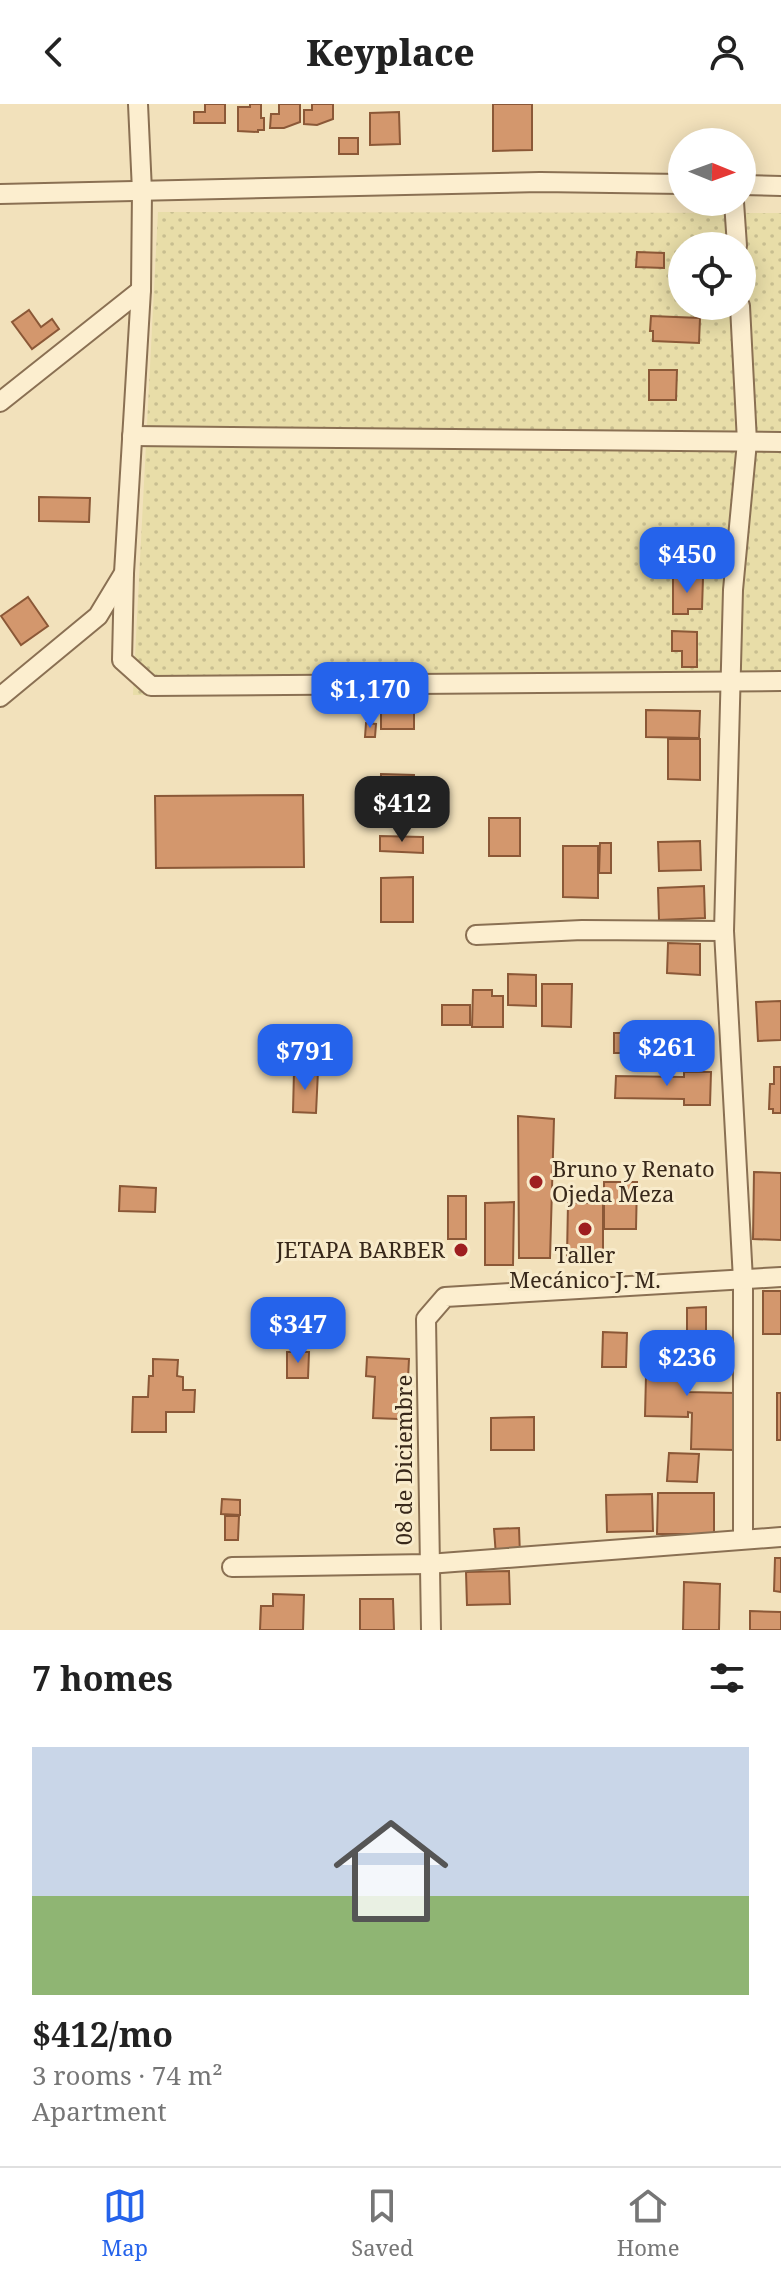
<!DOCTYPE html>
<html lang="en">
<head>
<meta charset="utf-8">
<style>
  :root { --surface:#fff; --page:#f2f2f2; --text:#222; --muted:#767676; --line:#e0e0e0; --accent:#2563eb }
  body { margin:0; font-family:"Noto Serif",serif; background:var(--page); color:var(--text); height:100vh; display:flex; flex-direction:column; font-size:30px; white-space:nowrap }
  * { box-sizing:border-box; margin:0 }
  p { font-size:26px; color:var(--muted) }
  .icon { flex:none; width:44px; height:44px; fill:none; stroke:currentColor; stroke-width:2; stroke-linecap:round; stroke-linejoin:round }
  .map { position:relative; height:1526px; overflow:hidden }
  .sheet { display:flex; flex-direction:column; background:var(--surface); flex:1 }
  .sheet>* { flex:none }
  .needle { width:52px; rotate:91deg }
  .buttons { position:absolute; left:668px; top:24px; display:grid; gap:16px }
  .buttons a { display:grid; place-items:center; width:88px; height:88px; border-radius:50%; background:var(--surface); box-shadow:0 4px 20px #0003; font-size:40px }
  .price { position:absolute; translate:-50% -68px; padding:0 18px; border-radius:16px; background:var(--accent); color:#fff; font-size:26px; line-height:52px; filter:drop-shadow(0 2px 4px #0008) }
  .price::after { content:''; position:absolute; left:50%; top:48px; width:24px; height:18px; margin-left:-12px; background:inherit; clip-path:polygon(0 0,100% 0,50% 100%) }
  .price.selected { background:#222; color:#fff }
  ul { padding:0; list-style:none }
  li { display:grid; align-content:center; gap:16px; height:424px; padding:0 32px }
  li span { display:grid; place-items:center; height:248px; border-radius:0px; color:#555 }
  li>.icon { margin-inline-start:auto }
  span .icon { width:144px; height:144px; fill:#fffc; stroke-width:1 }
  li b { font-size:34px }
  h2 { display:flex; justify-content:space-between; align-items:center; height:96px; padding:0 32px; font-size:34px }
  header { display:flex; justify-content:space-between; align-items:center; height:104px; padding:0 32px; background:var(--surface); font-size:36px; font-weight:800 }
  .tab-bar { display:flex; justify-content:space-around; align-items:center; height:112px; border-top:2px solid var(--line); background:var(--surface); font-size:22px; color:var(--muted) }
  .tab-bar a { display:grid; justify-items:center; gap:4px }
  .tab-bar .selected { color:var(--accent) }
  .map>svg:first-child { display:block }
  .farmland { fill:url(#farmland-dots); fill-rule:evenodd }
  .building { fill:#d3976d; stroke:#8b5837; stroke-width:2 }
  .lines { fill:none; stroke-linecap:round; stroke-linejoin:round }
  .street-casing { stroke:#8a7053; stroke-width:22 }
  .street { stroke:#fceecf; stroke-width:18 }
  .poi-dot { fill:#9e1e20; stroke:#f8ebcb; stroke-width:3 }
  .labels { text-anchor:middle; stroke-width:6; stroke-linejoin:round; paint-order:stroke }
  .poi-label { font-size:22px; fill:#38281a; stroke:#f8ebcb; text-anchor:start }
  .street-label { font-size:22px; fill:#38281a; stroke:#f8ebcb }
</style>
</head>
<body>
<header><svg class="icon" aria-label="back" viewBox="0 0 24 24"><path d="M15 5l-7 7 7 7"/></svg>Keyplace<svg class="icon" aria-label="person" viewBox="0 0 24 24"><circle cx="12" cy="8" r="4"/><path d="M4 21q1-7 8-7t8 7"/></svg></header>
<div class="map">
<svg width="781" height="1526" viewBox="0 0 781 1526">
  <defs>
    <pattern id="farmland-dots" width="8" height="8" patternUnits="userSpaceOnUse" patternTransform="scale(2)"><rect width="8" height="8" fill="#e8dda8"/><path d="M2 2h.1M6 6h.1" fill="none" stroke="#c8be90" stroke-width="1.8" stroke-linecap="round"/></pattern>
  </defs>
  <rect width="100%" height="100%" fill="#f2e1bb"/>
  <path class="farmland" d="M158 108 781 109V588L133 591ZM682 142H742V202H682Z"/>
  <g class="building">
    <path d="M205 0H225V19H194V8H205Z"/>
    <path d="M250 0H261V14H264V26H258V28L238 27V3H250Z"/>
    <path d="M279 0H300V18L284 24H270L271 10H279Z"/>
    <path d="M312 0H333V15L317 21 304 20V6H312Z"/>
    <path d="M493 0H532V46L493 47Z"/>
    <path d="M399 8 400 40 370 41V9Z"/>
    <rect x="339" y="34" width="19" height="16"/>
    <path d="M637 148 664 149V164L636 163Z"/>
    <path d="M29 206 41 223 52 215 59 225 32 245 12 218Z"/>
    <path d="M651 212 700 214 699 239 653 237V227H650Z"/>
    <path d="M649 266H677L676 296H649Z"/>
    <path d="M39 393 90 394 89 418 39 417Z"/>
    <path d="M673 474H703L702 505H688V510H673Z"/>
    <path d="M28 493 48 522 21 541 1 512Z"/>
    <path d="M672 527 697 528V563H682V547H672Z"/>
    <path d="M646 606 700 607 699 634 646 633Z"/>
    <path d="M381 607 414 608V625H381Z"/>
    <path d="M366 619 376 620 375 633H365Z"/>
    <path d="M668 635H700V676L668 675Z"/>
    <path d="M381 670 414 671V682H406V698H414V710H381Z"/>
    <path d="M303 691 304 763 156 764 155 692Z"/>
    <rect x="489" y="714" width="31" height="38"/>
    <path d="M380 732 423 733V749L380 747Z"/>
    <path d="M700 737 701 766 659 767 658 738Z"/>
    <path d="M600 739H611V769H599Z"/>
    <path d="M563 742H598V794L563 793Z"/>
    <path d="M413 773V818H381V774Z"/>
    <path d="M704 782 705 814 659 816 658 784Z"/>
    <path d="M668 839 700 840V871L667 869Z"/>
    <path d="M508 870 536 871V902L508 901Z"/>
    <path d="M542 880H572L571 923 542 922Z"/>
    <path d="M473 886H492V892H503V923H472Z"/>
    <path d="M781 897V936L758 937 756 898Z"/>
    <rect x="442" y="901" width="28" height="20"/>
    <path d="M657 926 694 927 693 958 657 957Z"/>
    <rect x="614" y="929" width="39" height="20"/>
    <path d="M774 963H781V1009H773V1005H769L770 980H774Z"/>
    <path d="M294 967H318L316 1009 293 1008Z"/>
    <path d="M684 968H711L710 1001H684V995L615 994 616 972 684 973Z"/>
    <path d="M518 1012 554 1015 550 1154H519Z"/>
    <path d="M754 1068 781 1069V1136L753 1135Z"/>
    <path d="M604 1078H637L636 1125H604Z"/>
    <path d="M120 1082 156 1084 155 1108 119 1107Z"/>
    <rect x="448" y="1092" width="18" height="43"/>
    <path d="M514 1098 513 1161H485V1099Z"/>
    <path d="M568 1099H603V1152H567Z"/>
    <rect x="763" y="1187" width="18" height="43"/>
    <path d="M706 1203V1243H687V1204Z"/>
    <path d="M603 1228 627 1229 626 1263H602Z"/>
    <path d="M647 1231 681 1232 680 1277H688V1288L736 1289 735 1346 691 1345 692 1309 688 1308V1313L645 1312Z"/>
    <path d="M287 1248H309L308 1274H287Z"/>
    <path d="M367 1253 409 1255 408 1275 400 1274 398 1315 373 1314 375 1273 366 1272Z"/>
    <path d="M153 1255 178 1256 177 1272 183 1273V1286H195L194 1308H166V1328H132L133 1293H148L149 1272H153Z"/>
    <rect x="777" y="1289" width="4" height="47"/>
    <path d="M534 1313V1346H491V1314Z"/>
    <path d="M669 1349 699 1350 697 1378 667 1377Z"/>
    <path d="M658 1389H714V1430H657Z"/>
    <path d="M652 1390 653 1427 607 1428 606 1391Z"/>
    <path d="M222 1395 240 1396V1411L221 1410Z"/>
    <path d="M225 1412H239L238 1436H225Z"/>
    <path d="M519 1424 520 1451 496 1452 494 1425Z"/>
    <path d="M775 1454H781V1488L774 1487Z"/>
    <path d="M509 1467 510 1500 467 1501 466 1468Z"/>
    <path d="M684 1478 720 1480 719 1526H683Z"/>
    <path d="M273 1490 304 1491 303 1526H260L261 1502H273Z"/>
    <path d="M360 1495H393L394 1526H360Z"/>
    <path d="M750 1507 781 1508V1526H750Z"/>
  </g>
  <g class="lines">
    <g class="street-casing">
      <g id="street">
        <path d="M742 81 781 82"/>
        <path d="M0 90 540 78 682 80"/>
        <path d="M734 98 737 142"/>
        <path d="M740 202 747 338 733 486 724 827 743 1176V1435"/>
        <path d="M0 298 141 186"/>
        <path d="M132 332 781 338"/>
        <path d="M124 469 122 556 151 582 781 577"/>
        <path d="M0 593 98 512 124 469 141 186 142 87 138 0"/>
        <path d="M476 831 582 826 724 827"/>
        <path d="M232 1463 428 1460 781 1433"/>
        <path d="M431 1526 426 1215 445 1193 781 1173"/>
      </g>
    </g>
    <use href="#street" class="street"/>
  </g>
  <g class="poi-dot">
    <circle cx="536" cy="1078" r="8"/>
    <circle cx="585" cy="1125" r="8"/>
    <circle cx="461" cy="1146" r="8"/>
  </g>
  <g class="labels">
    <g class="poi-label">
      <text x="552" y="1073">Bruno y Renato<tspan x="552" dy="25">Ojeda Meza</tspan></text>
      <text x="445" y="1154" text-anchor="end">JETAPA BARBER</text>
      <text x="585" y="1159" text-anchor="middle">Taller<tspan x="585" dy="25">Mecánico J. M.</tspan></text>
    </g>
    <g class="street-label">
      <text transform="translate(404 1356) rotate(-90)" y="8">08 de Diciembre</text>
    </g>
  </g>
</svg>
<div class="buttons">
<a><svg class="needle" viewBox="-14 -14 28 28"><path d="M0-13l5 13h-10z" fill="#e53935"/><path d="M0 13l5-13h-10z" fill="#767676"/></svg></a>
<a><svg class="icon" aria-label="locate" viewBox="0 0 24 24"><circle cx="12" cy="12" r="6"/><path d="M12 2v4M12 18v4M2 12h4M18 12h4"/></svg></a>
</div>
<b class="price" style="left:687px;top:491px">$450</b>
<b class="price" style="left:370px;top:626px">$1,170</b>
<b class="price selected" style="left:402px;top:740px">$412</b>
<b class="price" style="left:667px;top:984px">$261</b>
<b class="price" style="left:305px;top:988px">$791</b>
<b class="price" style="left:298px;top:1261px">$347</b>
<b class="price" style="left:687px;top:1294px">$236</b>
</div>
<section class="sheet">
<h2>7 homes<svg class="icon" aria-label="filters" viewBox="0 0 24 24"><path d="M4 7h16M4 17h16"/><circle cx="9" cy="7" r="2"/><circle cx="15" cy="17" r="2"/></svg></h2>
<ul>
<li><span style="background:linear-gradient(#c9d6e8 60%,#8fb573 0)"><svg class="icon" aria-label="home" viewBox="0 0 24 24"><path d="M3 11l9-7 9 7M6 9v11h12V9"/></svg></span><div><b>$412/mo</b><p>3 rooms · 74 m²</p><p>Apartment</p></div></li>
</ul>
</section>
<nav class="tab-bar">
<a class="selected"><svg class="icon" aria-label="map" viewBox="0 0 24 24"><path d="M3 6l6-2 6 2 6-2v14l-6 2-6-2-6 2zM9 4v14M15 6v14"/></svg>Map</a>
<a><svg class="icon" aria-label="saved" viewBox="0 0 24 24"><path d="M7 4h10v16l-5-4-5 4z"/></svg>Saved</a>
<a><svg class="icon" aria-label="home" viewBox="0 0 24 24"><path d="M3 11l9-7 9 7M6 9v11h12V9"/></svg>Home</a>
</nav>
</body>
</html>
